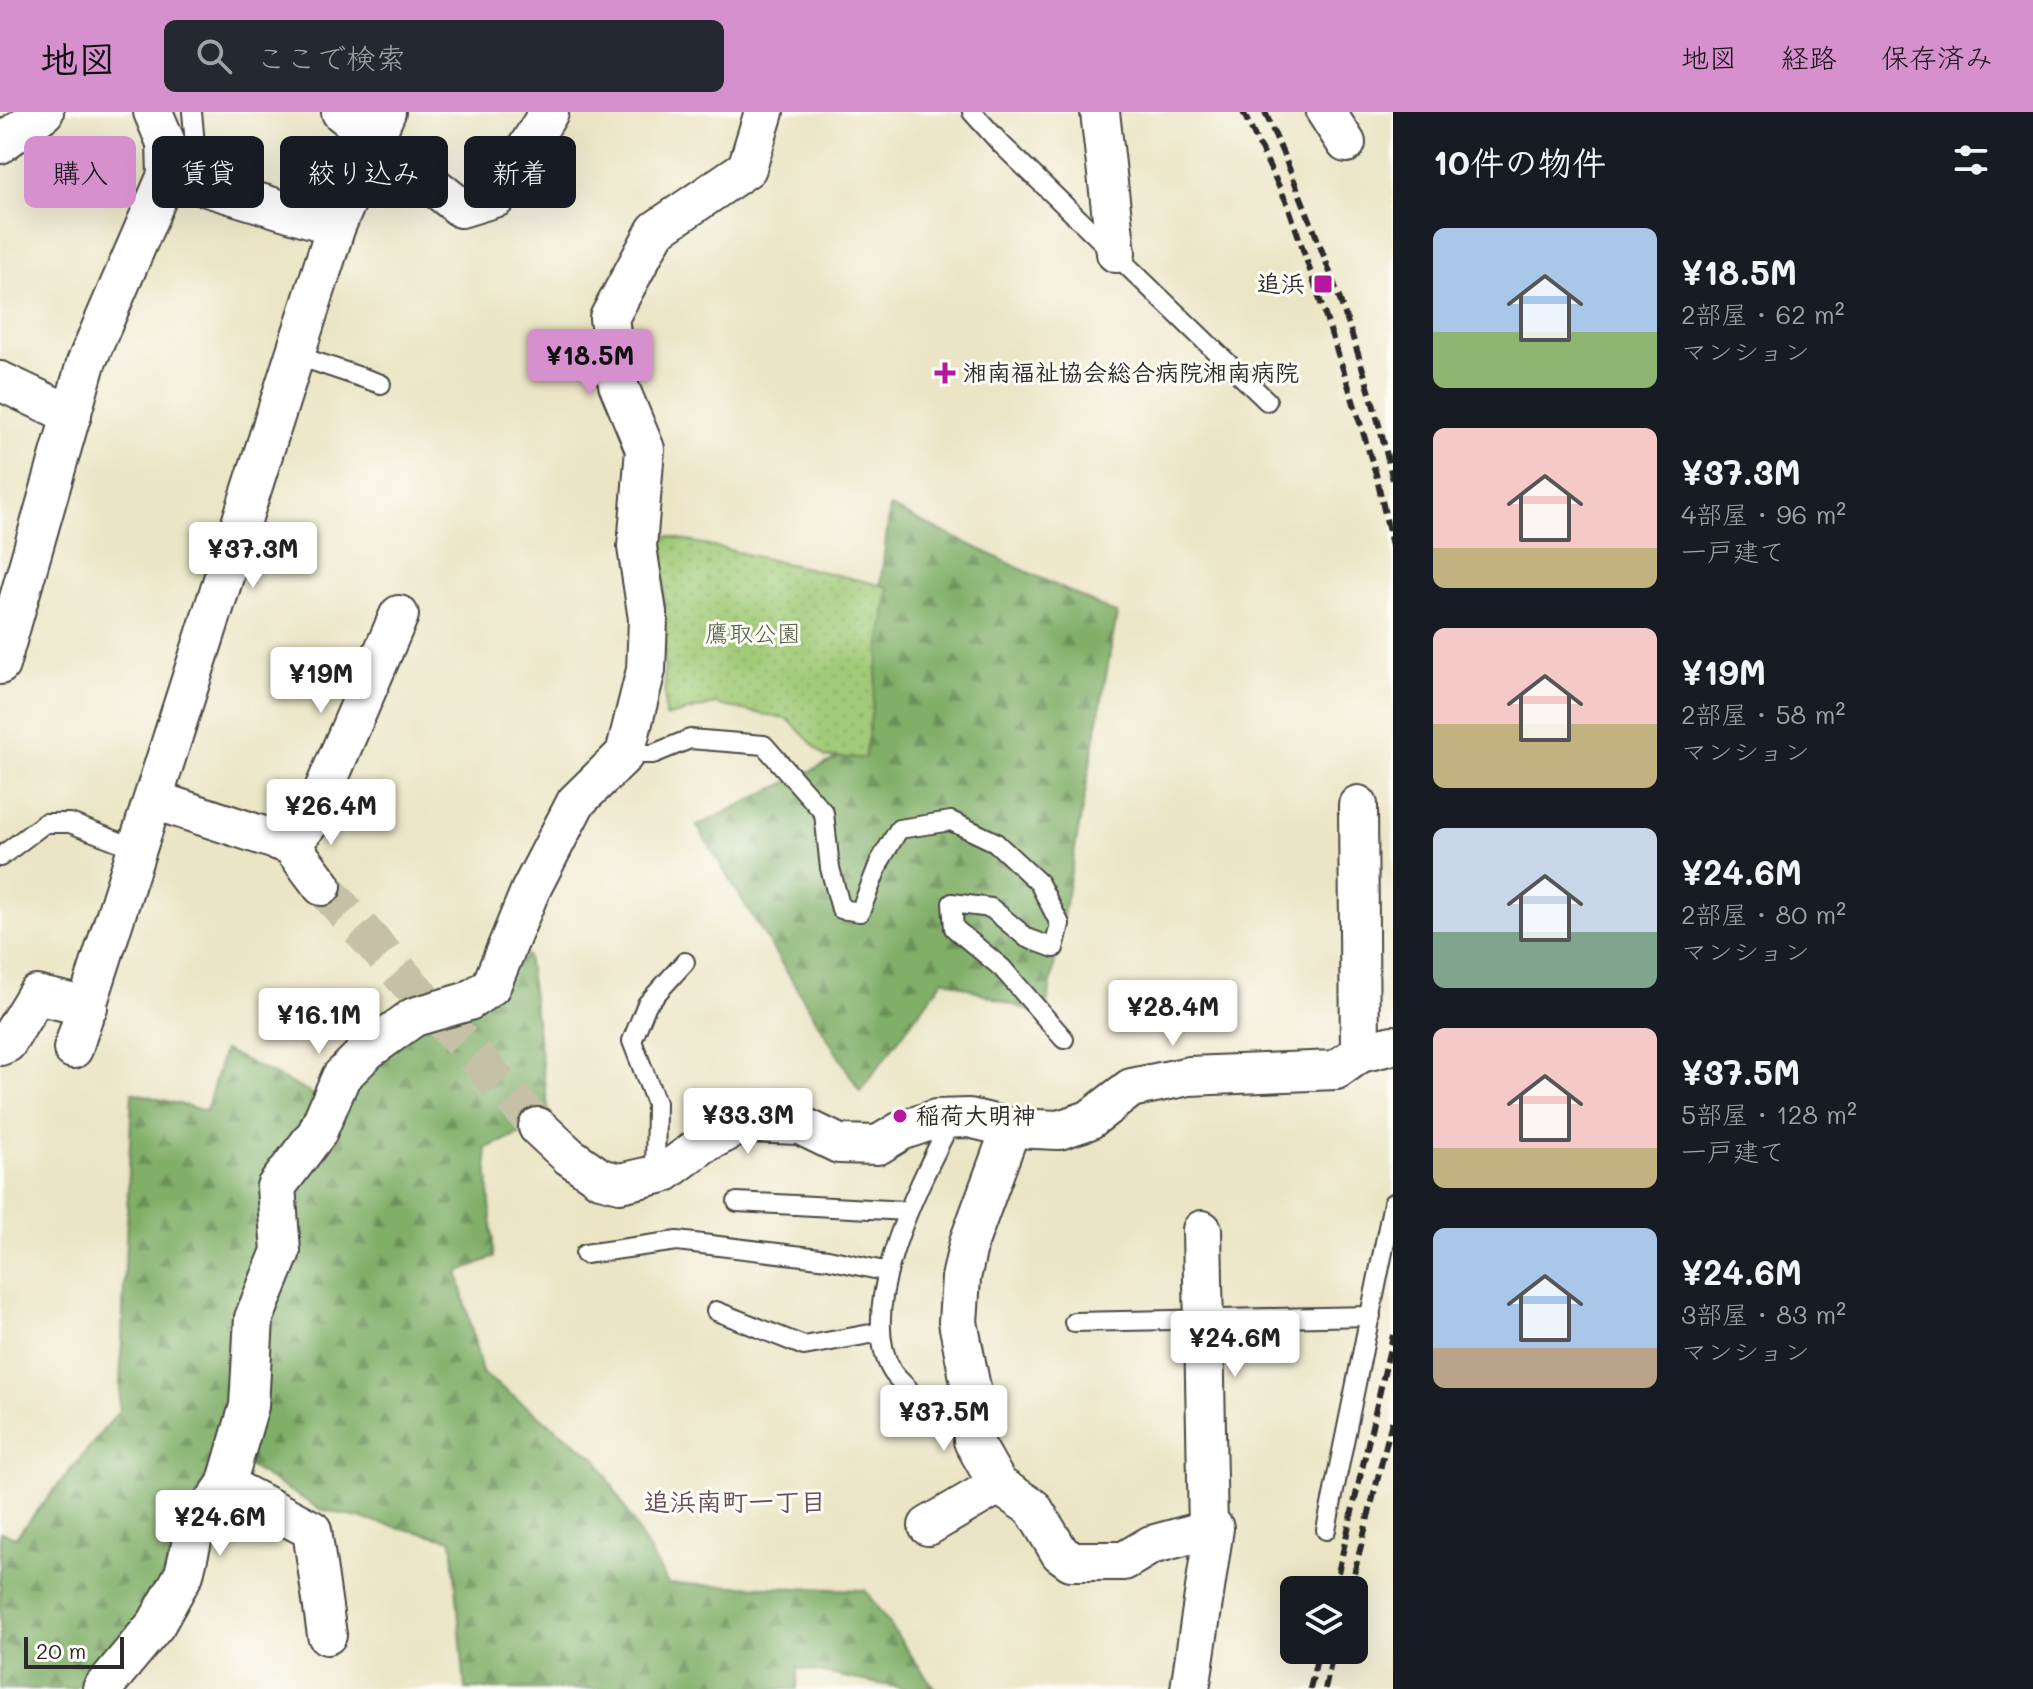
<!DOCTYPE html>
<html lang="ja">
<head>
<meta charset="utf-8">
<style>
  :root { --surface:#171b24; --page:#242831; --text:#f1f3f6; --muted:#9ea1a6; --accent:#d690ce }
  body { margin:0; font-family:Mali,"Klee One",sans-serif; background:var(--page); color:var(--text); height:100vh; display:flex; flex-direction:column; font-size:30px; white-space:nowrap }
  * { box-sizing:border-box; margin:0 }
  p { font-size:26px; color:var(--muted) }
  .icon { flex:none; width:44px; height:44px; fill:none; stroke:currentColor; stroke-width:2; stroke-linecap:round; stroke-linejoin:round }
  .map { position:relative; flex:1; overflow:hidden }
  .panel { display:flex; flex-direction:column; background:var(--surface); width:640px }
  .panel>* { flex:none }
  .hud { position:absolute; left:24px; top:24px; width:760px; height:72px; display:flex; gap:16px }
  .fabs { position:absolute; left:1280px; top:1464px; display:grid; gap:16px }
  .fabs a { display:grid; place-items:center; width:88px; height:88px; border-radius:12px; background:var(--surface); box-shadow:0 8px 32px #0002; font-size:40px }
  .scale { position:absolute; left:24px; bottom:20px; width:100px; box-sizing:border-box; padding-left:8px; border:4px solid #2b2b2b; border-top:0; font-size:22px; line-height:28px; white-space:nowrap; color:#2b2b2b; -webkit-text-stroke:6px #fdfcf7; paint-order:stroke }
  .price { position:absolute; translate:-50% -68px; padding:0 18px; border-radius:8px; background:#fff; color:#222; font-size:26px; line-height:52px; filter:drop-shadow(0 2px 4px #0008) }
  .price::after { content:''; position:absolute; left:50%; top:48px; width:24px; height:18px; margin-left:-12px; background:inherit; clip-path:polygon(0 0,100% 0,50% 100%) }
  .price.current { background:var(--accent); color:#111 }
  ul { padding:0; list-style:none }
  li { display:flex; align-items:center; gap:24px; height:200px; padding:0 40px }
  li span { display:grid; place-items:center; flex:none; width:224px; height:160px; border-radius:12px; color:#555 }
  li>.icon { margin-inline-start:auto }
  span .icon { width:96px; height:96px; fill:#fffc; stroke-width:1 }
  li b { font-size:34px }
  h2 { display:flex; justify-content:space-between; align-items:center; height:96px; padding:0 40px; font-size:34px }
  .chip { padding:0 28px; border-radius:12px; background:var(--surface); box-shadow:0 8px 32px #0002; font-size:28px; line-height:72px }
  .chip.current { background:var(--accent); color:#111 }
  header { display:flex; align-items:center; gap:48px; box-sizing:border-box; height:112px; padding:0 40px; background:var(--accent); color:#111 }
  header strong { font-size:38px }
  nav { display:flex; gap:44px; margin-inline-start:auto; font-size:28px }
  .search { width:560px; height:72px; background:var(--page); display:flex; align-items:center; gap:20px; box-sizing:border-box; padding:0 28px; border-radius:12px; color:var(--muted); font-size:30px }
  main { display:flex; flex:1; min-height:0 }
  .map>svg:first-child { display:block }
  .forest { fill:url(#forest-firs); stroke:#566d4a; stroke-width:2 }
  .park { fill:url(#park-dots); stroke:#667b52; stroke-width:2 }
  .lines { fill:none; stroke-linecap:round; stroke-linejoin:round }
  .street-tunnel { stroke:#c5c0a6; stroke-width:38; stroke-dasharray:38 19; stroke-linecap:butt }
  .lane-casing { stroke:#484742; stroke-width:22 }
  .street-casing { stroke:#484742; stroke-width:42 }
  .lane { stroke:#fff; stroke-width:18 }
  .street { stroke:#fff; stroke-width:38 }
  .rail { stroke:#2b2b2b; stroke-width:6; stroke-dasharray:12 6; stroke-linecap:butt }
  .poi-dot { fill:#b5179e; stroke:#fdfcf7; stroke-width:3 }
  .labels { text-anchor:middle; stroke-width:6; stroke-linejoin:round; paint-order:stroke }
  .poi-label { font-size:24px; font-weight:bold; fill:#2b2b2b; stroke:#fdfcf7; text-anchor:start }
  .park-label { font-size:24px; fill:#4e5b42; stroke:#fdfcf7 }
  .neighbourhood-label { font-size:26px; font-weight:bold; fill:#664d57; stroke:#fdfcf7 }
</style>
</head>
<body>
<header>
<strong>地図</strong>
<div class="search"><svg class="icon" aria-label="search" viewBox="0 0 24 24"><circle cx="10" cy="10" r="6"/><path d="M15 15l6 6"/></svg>ここで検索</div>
<nav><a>地図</a><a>経路</a><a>保存済み</a></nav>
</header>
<main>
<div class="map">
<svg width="1393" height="1577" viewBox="0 0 1393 1577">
  <defs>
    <pattern id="forest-firs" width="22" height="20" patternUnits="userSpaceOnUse" patternTransform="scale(2)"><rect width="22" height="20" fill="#80af68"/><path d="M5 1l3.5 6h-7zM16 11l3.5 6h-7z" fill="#698f56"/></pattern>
    <pattern id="park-dots" width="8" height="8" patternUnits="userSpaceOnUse" patternTransform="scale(2)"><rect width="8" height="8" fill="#a1cb78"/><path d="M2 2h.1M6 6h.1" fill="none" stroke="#8bae68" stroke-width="1.8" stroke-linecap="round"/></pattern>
  </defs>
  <rect width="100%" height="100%" fill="#fdfcf7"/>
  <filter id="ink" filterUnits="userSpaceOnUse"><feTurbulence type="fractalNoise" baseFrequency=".0125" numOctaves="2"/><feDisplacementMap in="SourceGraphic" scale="16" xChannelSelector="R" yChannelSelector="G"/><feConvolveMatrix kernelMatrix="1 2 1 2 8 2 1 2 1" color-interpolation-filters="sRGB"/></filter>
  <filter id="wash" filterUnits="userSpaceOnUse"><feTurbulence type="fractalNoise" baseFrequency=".006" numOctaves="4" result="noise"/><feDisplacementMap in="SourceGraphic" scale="32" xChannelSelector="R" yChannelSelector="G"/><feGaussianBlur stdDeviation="1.8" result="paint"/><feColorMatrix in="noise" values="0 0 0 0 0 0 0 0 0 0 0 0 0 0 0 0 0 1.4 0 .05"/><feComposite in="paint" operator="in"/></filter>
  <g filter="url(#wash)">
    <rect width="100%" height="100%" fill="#ebe5c5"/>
    <g class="forest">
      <path d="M890 395 1117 502 1045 905 944 867 860 979 697 714 860 635Z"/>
      <path d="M527 843 550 1010 486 1036 494 1145 458 1160 482 1261 597 1347 668 1472 865 1478 935 1577H905L798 1556 797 1577H465L452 1428 320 1397 218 1336 151 1489 75 1577H0V1420L16 1425 119 1299 132 980 206 999 224 938 320 986 408 922 471 898Z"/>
    </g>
    <path class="park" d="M663 423 889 475 865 646 825 645 789 608 715 592 665 605Z"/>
  </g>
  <g filter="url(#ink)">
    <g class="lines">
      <path class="street-tunnel" d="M322 774 538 1015"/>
      <g class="lane-casing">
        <g id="lane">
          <path d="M192 0 197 54 195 70"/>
          <path d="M972 0 1001 32 1267 289"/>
          <path d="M295 243 381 272"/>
          <path d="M625 642H653L690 627 764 633 824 701 830 756 841 797 860 800 880 749 899 717 951 709 995 730 1039 771 1060 812 1054 836 1027 826 991 796 952 791 954 816 1002 856 1064 927"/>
          <path d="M0 745 45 711H70L138 737"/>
          <path d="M655 1063 656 991 632 929 647 892 685 850"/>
          <path d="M737 1090 907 1099"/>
          <path d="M585 1142 677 1129 828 1147 888 1160"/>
          <path d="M716 1199 804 1234 881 1220"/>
          <path d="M1074 1210 1371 1204"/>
          <path d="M909 1278C904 1272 896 1266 892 1259 854 1194 922 1067 952 1007"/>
          <path d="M1326 1418 1393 1091"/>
        </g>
      </g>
      <g class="street-casing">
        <g id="street">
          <path d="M341 0 461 96 497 85 549 0"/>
          <path d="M1100 0 1116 141"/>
          <path d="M1326 0 1346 31"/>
          <path d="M0 32 44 0"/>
          <path d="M167 63 336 114"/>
          <path d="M0 269 72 303"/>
          <path d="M0 553 86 251 167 63 166 31 153 0"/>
          <path d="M154 688 291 733 322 774"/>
          <path d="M1358 693 1360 941"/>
          <path d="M291 733 310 710 399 503"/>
          <path d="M0 934 7 931 36 883 88 895"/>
          <path d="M73 937 336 114 386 0"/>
          <path d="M538 1015 569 1044 600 1066 620 1071 664 1061 703 1032 744 1011 800 1013 839 1032 878 1033 901 1019 936 1007 969 1006 1011 1016 1059 1018 1089 1008 1131 976 1189 964 1336 958 1360 941 1393 933"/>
          <path d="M1011 1016 969 1130 961 1166 958 1210 973 1286V1329L998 1373 1033 1396 1060 1441 1071 1449H1124L1151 1433 1214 1416 1190 1577"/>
          <path d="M1202 1118 1208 1417"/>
          <path d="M226 1373 249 1294 254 1206 281 1139 276 1075 317 1021 341 965 368 938 414 905 469 889 491 874 530 779 576 690 625 642 646 558 648 507 637 435 645 337 618 272 609 206 656 118 747 56 764 0"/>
          <path d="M928 1414 998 1373"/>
          <path d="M102 1577 156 1512 184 1462 195 1416 226 1373 312 1418 327 1523"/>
        </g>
      </g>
      <use href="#lane" class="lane"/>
      <use href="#street" class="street"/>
      <g class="rail">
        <path d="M1243 0 1288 93 1346 266 1376 362 1393 438"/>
        <path d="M1265 0C1317 119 1364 242 1393 369"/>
        <path d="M1334 1478 1393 1223"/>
        <path d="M1350 1478 1393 1305"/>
        <path d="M1310 1577 1319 1538"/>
        <path d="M1325 1577 1334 1538"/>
      </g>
    </g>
  </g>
  <g class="poi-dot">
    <rect x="1313" y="162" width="20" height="20" rx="4"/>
    <path d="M941 249h8v8h8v8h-8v8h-8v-8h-8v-8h8z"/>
    <circle cx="900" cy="1004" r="8"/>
  </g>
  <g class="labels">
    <g class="poi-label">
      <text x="1305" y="180" text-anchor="end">追浜</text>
      <text x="963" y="269">湘南福祉協会総合病院湘南病院</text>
      <text x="916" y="1012">稲荷大明神</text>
    </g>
    <g class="park-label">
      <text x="753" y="530">鷹取公園</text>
    </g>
    <g class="neighbourhood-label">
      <text x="735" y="1399">追浜南町一丁目</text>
    </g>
  </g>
</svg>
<div class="fabs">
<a><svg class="icon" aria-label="layers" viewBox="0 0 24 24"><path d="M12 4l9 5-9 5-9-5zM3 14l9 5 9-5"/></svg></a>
</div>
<div class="scale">20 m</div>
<b class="price current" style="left:590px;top:285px">¥18.5M</b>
<b class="price" style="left:253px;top:478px">¥37.3M</b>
<b class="price" style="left:321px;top:603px">¥19M</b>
<b class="price" style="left:331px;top:735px">¥26.4M</b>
<b class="price" style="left:1173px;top:936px">¥28.4M</b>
<b class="price" style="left:319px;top:944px">¥16.1M</b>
<b class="price" style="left:748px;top:1044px">¥33.3M</b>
<b class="price" style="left:1235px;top:1267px">¥24.6M</b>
<b class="price" style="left:944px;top:1341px">¥37.5M</b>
<b class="price" style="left:220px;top:1446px">¥24.6M</b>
<div class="hud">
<a class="chip current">購入</a>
<a class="chip">賃貸</a>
<a class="chip">絞り込み</a>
<a class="chip">新着</a>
</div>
</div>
<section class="panel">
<h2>10件の物件<svg class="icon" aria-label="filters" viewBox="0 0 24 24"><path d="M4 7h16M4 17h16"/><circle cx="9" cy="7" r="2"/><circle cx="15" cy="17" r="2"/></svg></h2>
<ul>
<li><span style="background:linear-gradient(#a9c7e8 65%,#8fb573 0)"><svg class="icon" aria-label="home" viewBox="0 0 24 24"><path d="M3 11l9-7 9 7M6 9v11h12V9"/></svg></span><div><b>¥18.5M</b><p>2部屋 · 62 m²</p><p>マンション</p></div></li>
<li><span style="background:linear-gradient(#f6c9c9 75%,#c2b280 0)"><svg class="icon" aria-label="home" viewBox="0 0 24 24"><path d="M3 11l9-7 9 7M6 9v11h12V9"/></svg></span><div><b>¥37.3M</b><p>4部屋 · 96 m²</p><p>一戸建て</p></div></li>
<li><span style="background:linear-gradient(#f6c9c9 60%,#c2b280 0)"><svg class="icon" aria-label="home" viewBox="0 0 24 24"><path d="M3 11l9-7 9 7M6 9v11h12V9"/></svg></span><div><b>¥19M</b><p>2部屋 · 58 m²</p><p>マンション</p></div></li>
<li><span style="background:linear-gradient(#c9d6e8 65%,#7fa58c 0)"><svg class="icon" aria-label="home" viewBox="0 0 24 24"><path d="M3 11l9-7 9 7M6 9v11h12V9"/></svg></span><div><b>¥24.6M</b><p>2部屋 · 80 m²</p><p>マンション</p></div></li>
<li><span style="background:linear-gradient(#f6c9c9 75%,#c2b280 0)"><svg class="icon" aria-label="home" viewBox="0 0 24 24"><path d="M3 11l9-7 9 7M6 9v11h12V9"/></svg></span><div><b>¥37.5M</b><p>5部屋 · 128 m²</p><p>一戸建て</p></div></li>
<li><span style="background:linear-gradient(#a9c7e8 75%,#b9a48a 0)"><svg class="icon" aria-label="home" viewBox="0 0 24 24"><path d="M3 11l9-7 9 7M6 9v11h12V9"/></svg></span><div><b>¥24.6M</b><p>3部屋 · 83 m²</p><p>マンション</p></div></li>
</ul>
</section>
</main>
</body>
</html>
